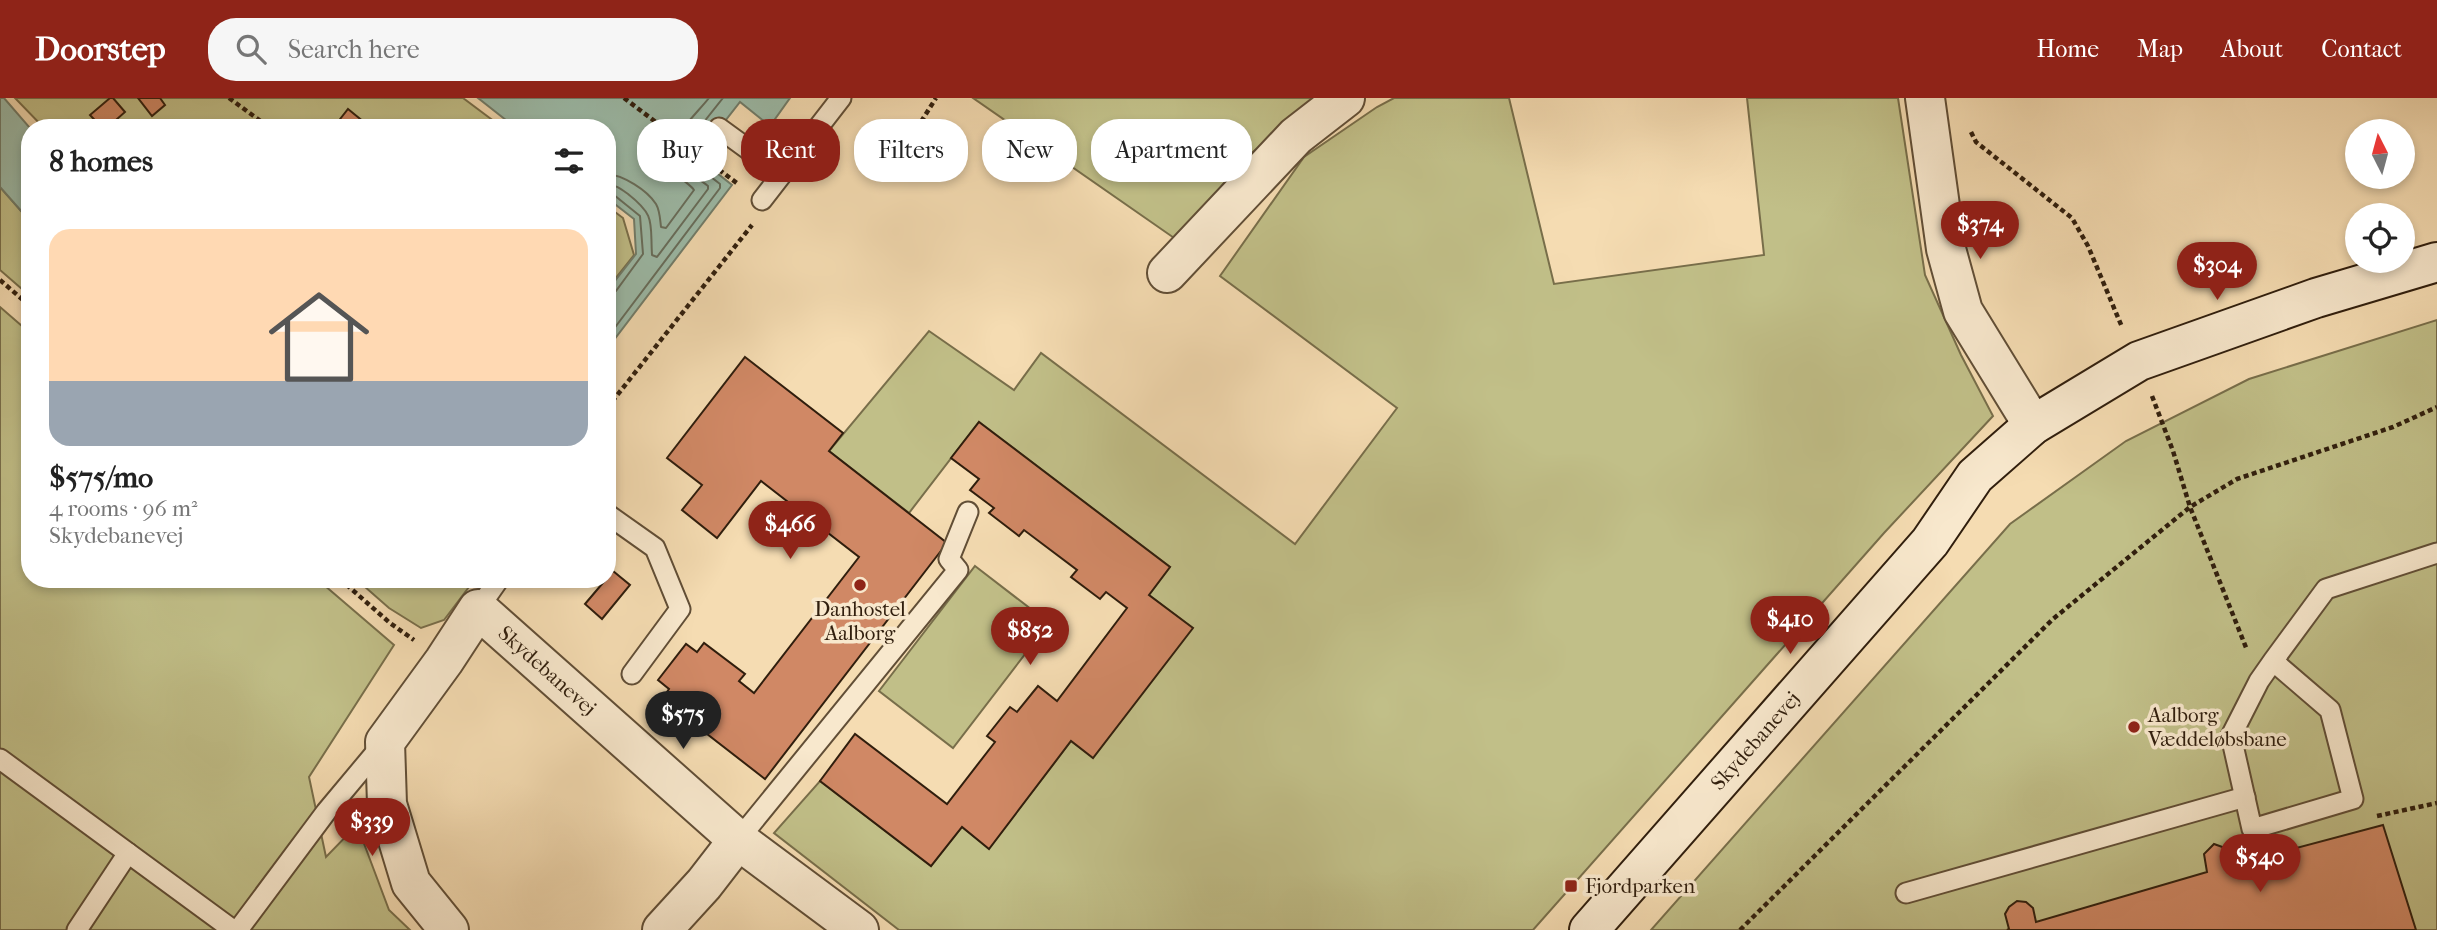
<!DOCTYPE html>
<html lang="en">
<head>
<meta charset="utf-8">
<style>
  :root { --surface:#fff; --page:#f6f6f6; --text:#222; --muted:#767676; --line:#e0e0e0; --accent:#8f2418 }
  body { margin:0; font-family:"IM FELL French Canon",serif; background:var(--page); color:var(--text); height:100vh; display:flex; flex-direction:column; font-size:26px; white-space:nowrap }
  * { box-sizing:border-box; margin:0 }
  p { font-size:23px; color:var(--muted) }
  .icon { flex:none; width:38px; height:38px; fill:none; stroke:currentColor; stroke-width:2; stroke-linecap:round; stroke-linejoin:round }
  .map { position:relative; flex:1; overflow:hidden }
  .side { position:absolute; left:21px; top:21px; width:595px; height:469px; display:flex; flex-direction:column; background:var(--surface); border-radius:28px; box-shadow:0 4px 10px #0003 }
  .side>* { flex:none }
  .hud { position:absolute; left:637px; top:21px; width:665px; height:63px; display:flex; gap:14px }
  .needle { width:46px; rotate:354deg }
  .fabs { position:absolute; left:2345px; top:21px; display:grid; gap:14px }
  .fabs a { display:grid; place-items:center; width:70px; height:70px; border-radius:50%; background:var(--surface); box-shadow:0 4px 10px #0003; font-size:35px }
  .price { position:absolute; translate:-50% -60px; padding:0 16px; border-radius:24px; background:var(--accent); color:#fff; font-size:23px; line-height:46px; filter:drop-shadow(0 2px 4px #0008) }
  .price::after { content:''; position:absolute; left:50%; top:42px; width:21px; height:16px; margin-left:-10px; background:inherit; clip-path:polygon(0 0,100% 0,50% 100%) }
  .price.current { background:#222; color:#fff }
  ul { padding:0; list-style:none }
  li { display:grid; align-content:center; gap:14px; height:371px; padding:0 28px }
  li+li { border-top:2px solid var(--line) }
  li span { display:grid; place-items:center; height:217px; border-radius:21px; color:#555 }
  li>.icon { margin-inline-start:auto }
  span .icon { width:126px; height:126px; fill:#fffc; stroke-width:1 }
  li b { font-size:30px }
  h2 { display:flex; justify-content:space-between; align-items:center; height:84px; padding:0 28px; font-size:30px }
  .pill { padding:0 24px; border-radius:28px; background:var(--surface); box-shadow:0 4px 10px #0003; font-size:24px; line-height:63px }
  .pill.current { background:var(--accent); color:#fff }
  header { display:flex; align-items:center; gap:42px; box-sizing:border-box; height:98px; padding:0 35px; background:var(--accent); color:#fff }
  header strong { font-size:33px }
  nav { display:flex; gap:38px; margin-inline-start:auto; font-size:24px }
  .search { width:490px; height:63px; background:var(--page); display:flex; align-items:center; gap:18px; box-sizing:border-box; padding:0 24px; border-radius:28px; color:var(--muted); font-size:26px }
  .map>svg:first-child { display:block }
  .green { fill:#c1bf88; stroke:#786e4a; stroke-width:2 }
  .water { fill:#9cbcaa; stroke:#717d6b; stroke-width:2 }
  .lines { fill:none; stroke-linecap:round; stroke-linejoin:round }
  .shore { stroke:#666d5c; stroke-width:2 }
  .building { fill:#d08865; stroke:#301e0d; stroke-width:2 }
  .lane-casing { stroke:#614e36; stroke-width:23 }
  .street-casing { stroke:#614e36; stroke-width:42 }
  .secondary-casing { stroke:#301e0d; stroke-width:42 }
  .path { stroke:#301e0d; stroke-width:4.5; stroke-dasharray:5 3.5; stroke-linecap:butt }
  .lane { stroke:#f8e8cd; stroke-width:19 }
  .street { stroke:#f8e8cd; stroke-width:38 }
  .secondary { stroke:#f8e8cd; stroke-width:38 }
  .poi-dot { fill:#8f2418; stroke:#f8e8cd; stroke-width:2.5 }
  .labels { text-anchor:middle; stroke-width:7; stroke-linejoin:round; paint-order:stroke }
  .poi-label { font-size:21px; fill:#301e0d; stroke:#f8e8cd; text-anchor:start }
  .street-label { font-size:21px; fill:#301e0d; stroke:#f8e8cd }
</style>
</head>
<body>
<header>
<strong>Doorstep</strong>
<div class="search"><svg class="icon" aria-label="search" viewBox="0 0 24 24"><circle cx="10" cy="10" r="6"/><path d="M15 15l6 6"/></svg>Search here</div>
<nav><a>Home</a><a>Map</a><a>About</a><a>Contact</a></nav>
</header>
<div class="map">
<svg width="2437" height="832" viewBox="0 0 2437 832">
  <rect width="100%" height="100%" fill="#f5dcb2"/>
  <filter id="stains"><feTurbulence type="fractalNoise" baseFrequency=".00286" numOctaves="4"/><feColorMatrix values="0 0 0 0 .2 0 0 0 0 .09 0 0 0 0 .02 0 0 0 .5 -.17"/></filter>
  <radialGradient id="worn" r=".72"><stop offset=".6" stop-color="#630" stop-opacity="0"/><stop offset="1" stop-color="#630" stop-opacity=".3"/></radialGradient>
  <g class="green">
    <path d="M15 0H463L503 30H44Z"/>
    <path d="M973 0H1324L1245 60 1177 142Z"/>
    <path d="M1394 0H1509L1554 186 1764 157 1747 0H1898L1925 177 1961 257 1993 318 1884 435 1533 832H899L774 735 820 683 931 768 962 729 989 750 1071 643 1093 659 1192 530 1149 497 1170 469 979 324 909 415 829 353 929 233 1014 292 1041 255 1295 446 1397 310 1220 178 1304 59 1377 9Z"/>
    <path d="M0 89 30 123V198L0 172Z"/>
    <path d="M607 108 623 120 634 157 607 191Z"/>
    <path d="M0 209 30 235V481H317L394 547 309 679 326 759 357 727 389 812 410 832H0Z"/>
    <path d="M2437 222V832H1651L2010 426 2126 343 2249 281Z"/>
    <path d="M975 468 1049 525 953 650 879 593Z"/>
    <path d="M356 481H475L444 522 421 530 389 510Z"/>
  </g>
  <g class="water">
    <path d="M0 0H4L30 30V123L0 89Z"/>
    <path d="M478 0H790L770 28 740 4 697 59 732 87 607 251V193L636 156 634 121 607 100V30H516Z"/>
  </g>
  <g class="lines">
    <g class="shore">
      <path d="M607 76C623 77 647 92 656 106 660 113 660 121 661 129L666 130 694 92C689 85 679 81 674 72 660 47 695 18 709 0"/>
      <path d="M607 86C616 87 621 91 628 96 656 118 650 124 652 157L657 159 708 91V88C694 77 675 68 684 49L723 0"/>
      <path d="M607 95 614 97 640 118 643 156 616 193 607 196"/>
      <path d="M607 240 720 90V86L693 65 690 60 692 54 708 33"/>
    </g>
  </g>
  <g class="building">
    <path d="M110 0H113L125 14 107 30H102L90 17Z"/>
    <path d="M138 0H160L165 7 152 18Z"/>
    <path d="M348 11 370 29V30H343L337 25Z"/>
    <path d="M745 259 843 335 829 353 947 445 765 681 662 601 669 591 658 582 686 546 697 554 704 545 745 576 739 583 754 595 859 459 761 383 717 440 682 412 702 387 667 360Z"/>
    <path d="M979 324 1170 469 1149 497 1193 530 1093 660 1071 643 989 751 962 729 931 768 820 683 855 636 947 706 995 644 987 638 1010 609 1017 614 1038 588 1057 603 1127 510 1106 494 1100 501 1071 479 1077 472 1024 432 1019 438 989 415 994 410 970 392 979 381 951 360Z"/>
    <path d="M613 473 630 487 602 521 585 506Z"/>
    <path d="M2383 727 2416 832H2007L2009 831 2005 816 2009 809 2017 803 2026 804 2033 810 2036 824 2207 774 2204 756 2214 746 2228 751 2232 767Z"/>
  </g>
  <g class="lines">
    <g class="lane-casing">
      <g id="lane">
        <path d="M719 30 782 76"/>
        <path d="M762 102 841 0"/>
        <path d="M607 416 655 450 680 511 632 576"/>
        <path d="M478 511 499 481"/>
        <path d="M2273 563 2330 612 2353 701 2252 731 2231 638 2259 583 2273 563 2326 491 2437 455"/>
        <path d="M0 661 233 832"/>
        <path d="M738 742 958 472 949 461 968 414"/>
        <path d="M1906 795 2245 699"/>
        <path d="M77 832 128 755"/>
        <path d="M238 832 326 714 382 647"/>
      </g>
    </g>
    <g class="street-casing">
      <g id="street">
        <path d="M1925 0 1946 151 1963 213 2033 327"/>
        <path d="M1167 175 1296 38 1345 0"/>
        <path id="s1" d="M449 832 411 785 387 706 385 644 444 563 478 511 738 742 859 832"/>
        <path d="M662 832 704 786 738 742"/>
      </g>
    </g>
    <g class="secondary-casing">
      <g id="secondary">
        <path id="s2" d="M1589 832 1930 444 1975 378 2033 327 2139 263 2316 200 2437 164"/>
      </g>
    </g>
    <g class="path">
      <path d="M229 0 270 30"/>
      <path d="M624 0 738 86"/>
      <path d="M1971 34 1976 44 2072 120 2088 148 2122 229"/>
      <path d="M885 81 936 0"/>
      <path d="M0 182 30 208"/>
      <path d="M2152 298 2173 353 2190 409 2247 552"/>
      <path d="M607 310 752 127"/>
      <path d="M340 481 390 525 414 542"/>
      <path d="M2377 718 2437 705"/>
      <path d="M1740 832 2053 521 2190 409 2237 381 2393 329 2437 309"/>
    </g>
    <use href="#lane" class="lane"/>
    <use href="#street" class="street"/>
    <use href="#secondary" class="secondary"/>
  </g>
  <g class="poi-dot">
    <circle cx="860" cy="487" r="7"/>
    <circle cx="2134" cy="629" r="7"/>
    <rect x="1564" y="781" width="14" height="14" rx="3.5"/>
  </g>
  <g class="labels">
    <g class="poi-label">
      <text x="860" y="518" text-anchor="middle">Danhostel<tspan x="860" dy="24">Aalborg</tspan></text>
      <text x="2148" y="624">Aalborg<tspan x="2148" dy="24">Væddeløbsbane</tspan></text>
      <text x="1585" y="795">Fjordparken</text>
    </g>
    <g class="street-label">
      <text dy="7" stroke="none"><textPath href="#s1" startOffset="460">Skydebanevej</textPath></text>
      <text dy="7" stroke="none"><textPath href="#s2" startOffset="252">Skydebanevej</textPath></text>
    </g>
  </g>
  <rect width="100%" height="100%" filter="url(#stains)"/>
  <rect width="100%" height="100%" fill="url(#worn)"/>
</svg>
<div class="fabs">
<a><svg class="needle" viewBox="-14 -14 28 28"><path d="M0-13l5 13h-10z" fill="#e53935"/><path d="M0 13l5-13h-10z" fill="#767676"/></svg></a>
<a><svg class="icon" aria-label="locate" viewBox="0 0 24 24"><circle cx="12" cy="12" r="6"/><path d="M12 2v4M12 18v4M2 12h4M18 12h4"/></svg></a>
</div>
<b class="price" style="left:1980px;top:163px">$374</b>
<b class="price" style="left:2217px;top:204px">$304</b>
<b class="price" style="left:790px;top:463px">$466</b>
<b class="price" style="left:1790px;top:558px">$410</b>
<b class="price" style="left:1030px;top:569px">$852</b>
<b class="price current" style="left:683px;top:653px">$575</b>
<b class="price" style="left:372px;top:760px">$339</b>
<b class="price" style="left:2260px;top:796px">$540</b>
<div class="hud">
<a class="pill">Buy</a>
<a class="pill current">Rent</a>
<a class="pill">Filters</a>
<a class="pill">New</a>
<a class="pill">Apartment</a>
</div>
<section class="side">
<h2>8 homes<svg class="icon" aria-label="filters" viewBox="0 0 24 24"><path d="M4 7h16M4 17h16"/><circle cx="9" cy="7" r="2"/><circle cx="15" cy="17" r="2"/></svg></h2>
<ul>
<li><span style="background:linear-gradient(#ffd9b3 70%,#9aa5b1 0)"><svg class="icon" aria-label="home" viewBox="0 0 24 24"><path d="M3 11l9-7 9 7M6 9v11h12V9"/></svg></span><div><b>$575/mo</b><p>4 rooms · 96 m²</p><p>Skydebanevej</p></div></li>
</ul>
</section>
</div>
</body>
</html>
